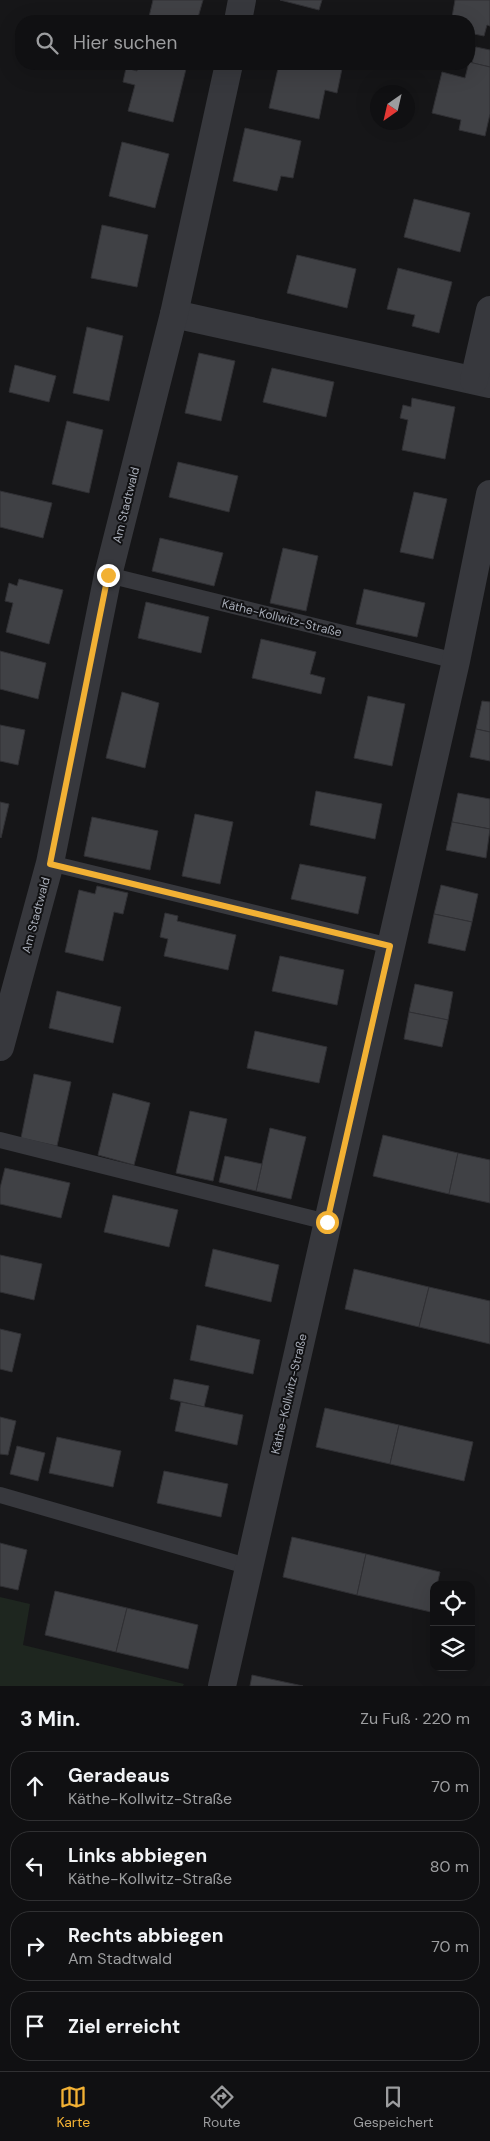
<!DOCTYPE html>
<html lang="de">
<head>
<meta charset="utf-8">
<style>
  body { margin:0; font-family:"DM Sans",sans-serif; background:#1e1e20; color:#f1f3f6 }
  .controls { position:absolute; right:15px; bottom:15px; display:grid; overflow:hidden; border-radius:10px; box-shadow:0 5px 20px #0002 }
  .controls button { width:45px; height:45px; display:grid; place-items:center; padding:0; border:0; border-bottom:1px solid #303032; background:#101012; color:#f1f3f6; font:25px sans-serif }
  .compass { position:absolute; left:370px; top:85px; width:45px; height:45px; border-radius:50%; background:#101012; box-shadow:0 5px 20px #0002; rotate:214deg }
  .stop { position:absolute; width:15px; height:15px; margin:-11px; border:4px solid #f2b134; border-radius:50%; background:#fff }
  .stop.end { background:#f2b134; border-color:#fff; box-shadow:0 1px 5px #0008 }
  .list { margin:0; padding:0; list-style:none }
  h2 { display:flex; justify-content:space-between; align-items:center; height:65px; margin:0; padding:0 20px; font-size:21px }
  h2 small { font-size:16px; font-weight:400; color:#9c9d9f }
  .list li { display:grid; grid-template-columns:32px 1fr auto; gap:15px; align-items:center; box-sizing:border-box; height:70px; margin:0 10px 10px; padding:0 10px; border:1px solid #303032; border-radius:20px }
  .list b { display:block; font-size:19px; white-space:nowrap }
  .list p { margin:0; font-size:16px; white-space:nowrap; color:#9c9d9f }
  .list em { font-size:16px; font-style:normal; color:#9c9d9f }
  .icon { flex:none; width:28px; height:28px; fill:none; stroke:currentColor; stroke-width:2; stroke-linecap:round; stroke-linejoin:round }
  .map { position:relative; flex:none; width:490px; height:1686px; overflow:hidden }
  .search { position:absolute; background:#101012; box-shadow:0 5px 20px #0002; left:15px; right:15px; top:15px; height:55px; display:flex; align-items:center; gap:12px; box-sizing:border-box; padding:0 18px; border-radius:20px; color:#9c9d9f; font-size:19px }
  .sheet { height:385px; background:#101012 }
  nav { display:flex; justify-content:space-around; align-items:center; box-sizing:border-box; height:70px; border-top:1px solid #303032; background:#101012; font-size:14px; color:#9c9d9f }
  nav a { display:grid; justify-items:center; gap:2px }
  nav .on { color:#f2b134 }
  .map>svg:first-child { display:block }
</style>
</head>
<body>
<div class="map">
<svg width="490" height="1686" viewBox="0 0 490 1686">
  <rect width="100%" height="100%" fill="#161618"/>
  <path fill="#1e261f" d="M0 1597 30 1604 23 1645 184 1684 183 1686H0Z"/>
  <g fill="#404145" stroke="#303034">
    <path d="M153 0H203L197 21H148Z"/>
    <path d="M280 0H322L319 10Z"/>
    <path d="M455 0H490V26L487 25 484 36 469 33V21H454L455 18 452 17Z"/>
    <path d="M476 47 490 50V67L472 63Z"/>
    <path d="M469 62 490 67V114L485 136 459 130 461 120 432 113 442 72 465 78Z"/>
    <path d="M138 64H162L186 69 173 122 128 111 135 85 123 82 126 68 137 71Z"/>
    <path d="M279 64H343L337 93 325 90 319 119 269 108Z"/>
    <path d="M245 128 301 141 293 178 281 176 277 191 233 181Z"/>
    <path d="M122 142 169 154 155 208 109 196Z"/>
    <path d="M414 199 470 213 460 252 404 237Z"/>
    <path d="M102 225 148 235 137 287 91 278Z"/>
    <path d="M297 255 356 269 347 308 287 293Z"/>
    <path d="M398 268 452 282 439 333 412 326 415 315 387 309Z"/>
    <path d="M87 327 123 336 109 401 73 393Z"/>
    <path d="M199 353 235 361 221 421 185 413Z"/>
    <path d="M15 365 56 376 49 402 9 392Z"/>
    <path d="M272 368 334 382 326 417 263 402Z"/>
    <path d="M412 398 455 407 445 459 402 450 408 420 400 418 403 405 411 407Z"/>
    <path d="M67 421 103 430 89 493 52 484Z"/>
    <path d="M178 462 238 476 229 512 169 497Z"/>
    <path d="M0 491 52 503 43 538 0 527Z"/>
    <path d="M414 492 447 499 433 559 400 552Z"/>
    <path d="M160 538 223 553 214 586 152 571Z"/>
    <path d="M283 548 318 556 306 611 270 603Z"/>
    <path d="M19 579 63 590 49 644 6 632 13 603 5 601 9 583 17 586Z"/>
    <path d="M364 589 425 603 417 637 356 624Z"/>
    <path d="M146 602 209 617 201 653 138 638Z"/>
    <path d="M261 639 316 652 310 674 325 678 321 694 252 678Z"/>
    <path d="M0 651 46 663 38 699 0 689Z"/>
    <path d="M122 692 159 703 145 768 106 758Z"/>
    <path d="M368 696 405 704 392 766 354 758Z"/>
    <path d="M482 701 490 702V732L476 729Z"/>
    <path d="M0 725 25 730 18 765 0 761Z"/>
    <path d="M476 729 490 732V761L470 757Z"/>
    <path d="M316 791 382 804 375 839 310 825Z"/>
    <path d="M458 793 490 799V829L452 822Z"/>
    <path d="M0 802 9 804 1 838 0 837Z"/>
    <path d="M195 814 233 822 220 884 182 876Z"/>
    <path d="M92 817 158 831 150 870 84 856Z"/>
    <path d="M452 822 490 829 486 858 446 850Z"/>
    <path d="M300 864 366 877 358 914 291 899Z"/>
    <path d="M441 885 478 894 472 922 434 914Z"/>
    <path d="M97 886 128 893 123 914 114 912 103 961 65 952 79 890 95 894Z"/>
    <path d="M165 913 178 916 177 921 236 935 228 970 164 956 168 939 160 937Z"/>
    <path d="M434 914 472 922 465 951 428 943Z"/>
    <path d="M280 956 344 970 337 1005 272 991Z"/>
    <path d="M415 984 453 992 448 1020 409 1012Z"/>
    <path d="M57 991 121 1007 113 1043 49 1028Z"/>
    <path d="M409 1012 448 1020 442 1047 404 1039Z"/>
    <path d="M255 1031 327 1047 319 1083 247 1068Z"/>
    <path d="M34 1074 71 1082 57 1146 21 1138Z"/>
    <path d="M113 1093 150 1103 134 1165 98 1155Z"/>
    <path d="M190 1111 227 1119 213 1181 176 1173Z"/>
    <path d="M270 1128 306 1137 291 1199 256 1191Z"/>
    <path d="M383 1135 458 1153 449 1194 373 1176Z"/>
    <path d="M458 1153 490 1160V1203L449 1194Z"/>
    <path d="M225 1156 262 1164 256 1191 219 1182Z"/>
    <path d="M5 1168 70 1183 61 1218 0 1204V1188Z"/>
    <path d="M113 1195 178 1210 169 1247 104 1232Z"/>
    <path d="M213 1249 279 1265 271 1302 205 1286Z"/>
    <path d="M0 1255 42 1264 34 1300 0 1292Z"/>
    <path d="M354 1269 429 1287 419 1327 345 1309Z"/>
    <path d="M429 1287 490 1301V1344L419 1327Z"/>
    <path d="M197 1325 260 1340 253 1374 190 1360Z"/>
    <path d="M0 1329 21 1334 12 1372 0 1369Z"/>
    <path d="M174 1379 209 1386 204 1407 170 1399Z"/>
    <path d="M181 1402 243 1415 237 1445 175 1431Z"/>
    <path d="M325 1408 399 1425 390 1464 316 1447Z"/>
    <path d="M0 1417 16 1421 8 1455 0 1454Z"/>
    <path d="M399 1425 473 1442 464 1481 390 1464Z"/>
    <path d="M57 1437 121 1451 113 1487 49 1473Z"/>
    <path d="M17 1446 45 1453 38 1481 10 1474Z"/>
    <path d="M164 1471 228 1484 221 1517 157 1503Z"/>
    <path d="M292 1537 366 1554 357 1595 283 1577Z"/>
    <path d="M0 1543 27 1550 18 1590 0 1586Z"/>
    <path d="M366 1554 440 1572 437 1585H434L431 1612 357 1595Z"/>
    <path d="M55 1591 127 1608 116 1652 45 1635Z"/>
    <path d="M127 1608 198 1625 188 1669 116 1652Z"/>
    <path d="M252 1675 303 1686H250Z"/>
  </g>
  <g fill="none" stroke-linecap="round" stroke-linejoin="round">
    <g stroke="#37383d" stroke-width="16">
      <path d="M108 575 456 661"/>
      <path d="M50 863 390 946"/>
      <path d="M0 1140 327 1222"/>
      <path d="M0 1495 250 1567"/>
    </g>
    <g stroke="#37383d" stroke-width="28">
      <path d="M238 21 242 0"/>
      <path d="M174 314 490 384"/>
      <path d="M474 380 490 310"/>
      <path d="M0 1047 50 863 108 575 174 314 229 64"/>
      <path d="M222 1686 456 661 490 494"/>
    </g>
  </g>
  <g fill="none" stroke-linecap="round" stroke-linejoin="round">
    <path stroke="#f2b134" stroke-width="6" d="M108 575 50 864 390 946 327 1222"/>
  </g>
  <g text-anchor="middle" stroke-width="4" stroke-linejoin="round" paint-order="stroke">
    <g font-size="12" fill="#a8adb8" stroke="#111113">
      <text transform="translate(126 505) rotate(-76)" y="4">Am Stadtwald</text>
      <text transform="translate(282 618) rotate(14)" y="4">Käthe-Kollwitz-Straße</text>
      <text transform="translate(36 915) rotate(-75)" y="4">Am Stadtwald</text>
      <text transform="translate(289 1394) rotate(-77)" y="4">Käthe-Kollwitz-Straße</text>
    </g>
  </g>
</svg>
<div class="controls">
<button><svg class="icon" aria-label="locate" viewBox="0 0 24 24"><circle cx="12" cy="12" r="6"/><path d="M12 2v4M12 18v4M2 12h4M18 12h4"/></svg></button>
<button><svg class="icon" aria-label="layers" viewBox="0 0 24 24"><path d="M12 4l9 5-9 5-9-5zM3 14l9 5 9-5"/></svg></button>
</div>
<svg class="compass" viewBox="-18 -18 36 36"><path d="M0-13l5 13h-10z" fill="#e53935"/><path d="M0 13l5-13h-10z" fill="#9c9d9f"/></svg>
<div class="stop" style="left:327px;top:1222px"></div>
<div class="stop end" style="left:108px;top:575px"></div>
<div class="search"><svg class="icon" aria-label="search" viewBox="0 0 24 24"><circle cx="10" cy="10" r="6"/><path d="M15 15l6 6"/></svg>Hier suchen</div>
</div>
<section class="sheet">
<h2>3 Min.<small>Zu Fuß · 220 m</small></h2>
<ul class="list">
<li><svg class="icon" aria-label="ahead" viewBox="0 0 24 24"><path d="M12 20V5M6 11l6-6 6 6"/></svg><div><b>Geradeaus</b><p>Käthe-Kollwitz-Straße</p></div><em>70 m</em></li>
<li><svg class="icon" aria-label="left" viewBox="0 0 24 24"><path d="M17 20v-9H6M10 6l-5 5 5 5"/></svg><div><b>Links abbiegen</b><p>Käthe-Kollwitz-Straße</p></div><em>80 m</em></li>
<li><svg class="icon" aria-label="right" viewBox="0 0 24 24"><path d="M7 20v-9h11M14 6l5 5-5 5"/></svg><div><b>Rechts abbiegen</b><p>Am Stadtwald</p></div><em>70 m</em></li>
<li><svg class="icon" aria-label="arrive" viewBox="0 0 24 24"><path d="M6 21V4h12l-3 4 3 4H6"/></svg><div><b>Ziel erreicht</b></div></li>
</ul>
</section>
<nav>
<a class="on"><svg class="icon" aria-label="map" viewBox="0 0 24 24"><path d="M3 6l6-2 6 2 6-2v14l-6 2-6-2-6 2zM9 4v14M15 6v14"/></svg>Karte</a>
<a><svg class="icon" aria-label="directions" viewBox="0 0 24 24"><path d="M12 3l9 9-9 9-9-9zM9 14v-3h6M13 9l2 2-2 2"/></svg>Route</a>
<a><svg class="icon" aria-label="saved" viewBox="0 0 24 24"><path d="M7 4h10v16l-5-4-5 4z"/></svg>Gespeichert</a>
</nav>
</body>
</html>
